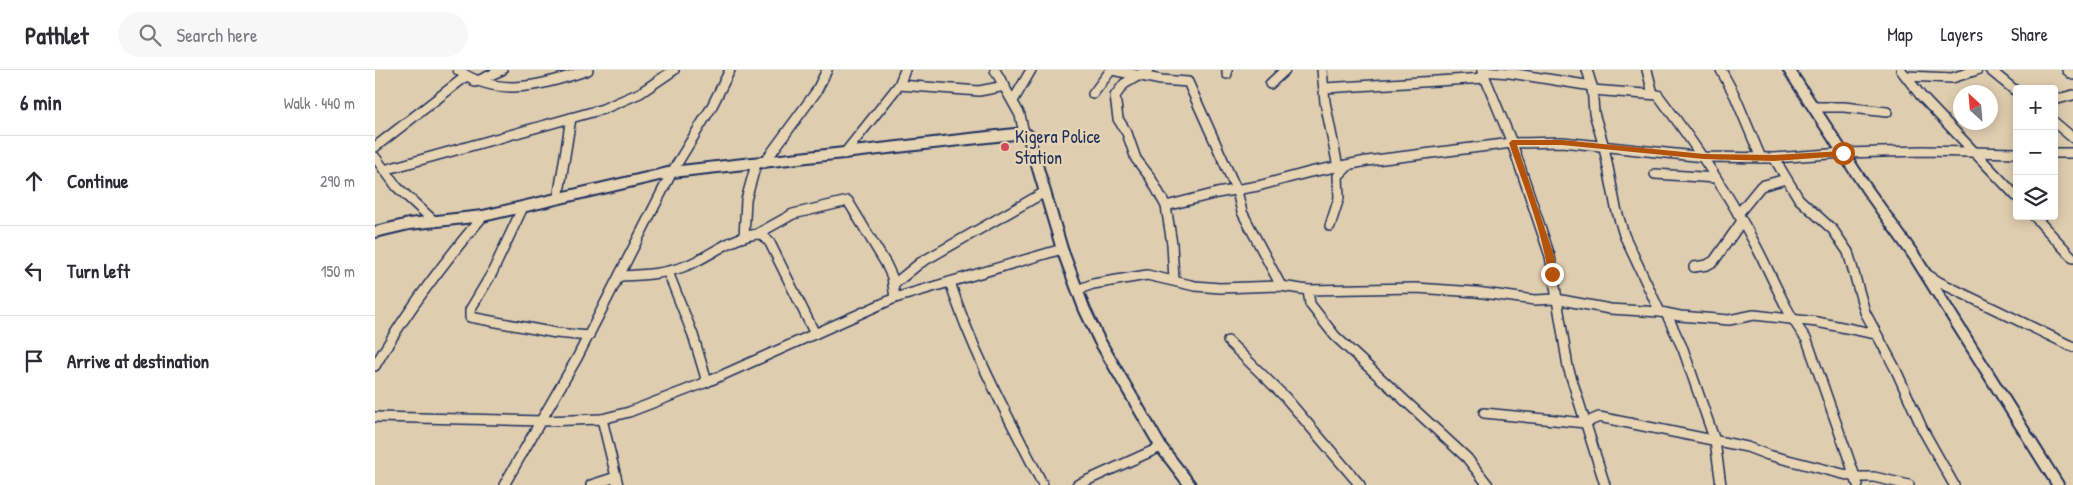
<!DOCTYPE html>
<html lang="en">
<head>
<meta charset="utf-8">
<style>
  body { margin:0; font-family:"Patrick Hand",sans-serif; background:#f7f7f7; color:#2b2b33 }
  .controls { position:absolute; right:15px; top:15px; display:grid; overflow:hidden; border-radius:5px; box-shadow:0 2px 12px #0003 }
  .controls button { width:45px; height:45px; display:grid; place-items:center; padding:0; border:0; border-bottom:1px solid #e1e1e2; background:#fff; color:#2b2b33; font:25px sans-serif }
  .compass { position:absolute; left:1578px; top:15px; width:45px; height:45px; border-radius:50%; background:#fff; box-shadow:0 2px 12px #0003; rotate:334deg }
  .stop { position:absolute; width:15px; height:15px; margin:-11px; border:4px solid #b45309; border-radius:50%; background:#fff }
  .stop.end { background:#b45309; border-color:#fff; box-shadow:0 1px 5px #0008 }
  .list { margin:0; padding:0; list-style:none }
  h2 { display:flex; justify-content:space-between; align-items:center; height:65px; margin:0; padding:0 20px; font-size:21px }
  h2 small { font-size:16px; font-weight:400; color:#7c7c81 }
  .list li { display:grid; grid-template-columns:32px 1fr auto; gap:15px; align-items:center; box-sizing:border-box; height:90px; padding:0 20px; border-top:1px solid #e1e1e2 }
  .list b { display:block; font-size:19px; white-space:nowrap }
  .list em { font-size:16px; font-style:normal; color:#7c7c81 }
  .icon { flex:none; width:28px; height:28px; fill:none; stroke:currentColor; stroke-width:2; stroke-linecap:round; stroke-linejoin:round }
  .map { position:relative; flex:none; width:1698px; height:415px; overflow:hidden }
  header { display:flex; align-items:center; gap:30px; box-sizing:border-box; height:70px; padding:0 25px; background:#fff; border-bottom:1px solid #e1e1e2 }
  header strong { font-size:24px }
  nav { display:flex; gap:28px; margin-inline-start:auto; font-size:18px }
  .search { width:350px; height:45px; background:#f7f7f7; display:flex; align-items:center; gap:12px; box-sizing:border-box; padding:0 18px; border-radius:28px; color:#7c7c81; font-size:19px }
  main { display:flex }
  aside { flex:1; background:#fff }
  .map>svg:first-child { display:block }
</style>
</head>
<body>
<header>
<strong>Pathlet</strong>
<div class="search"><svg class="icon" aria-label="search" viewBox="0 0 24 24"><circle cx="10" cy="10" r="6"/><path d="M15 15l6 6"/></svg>Search here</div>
<nav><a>Map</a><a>Layers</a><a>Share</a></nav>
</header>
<main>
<aside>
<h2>6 min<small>Walk · 440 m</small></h2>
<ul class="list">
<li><svg class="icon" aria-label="ahead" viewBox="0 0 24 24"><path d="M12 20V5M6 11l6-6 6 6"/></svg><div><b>Continue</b></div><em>290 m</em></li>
<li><svg class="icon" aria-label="left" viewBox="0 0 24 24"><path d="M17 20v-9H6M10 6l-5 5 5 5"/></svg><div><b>Turn left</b></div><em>150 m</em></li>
<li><svg class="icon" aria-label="arrive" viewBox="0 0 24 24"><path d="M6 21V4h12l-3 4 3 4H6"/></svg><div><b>Arrive at destination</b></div></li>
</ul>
</aside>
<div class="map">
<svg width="1698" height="415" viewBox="0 0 1698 415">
  <rect width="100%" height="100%" fill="#dfcdaf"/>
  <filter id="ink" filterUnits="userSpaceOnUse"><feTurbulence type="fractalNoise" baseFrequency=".02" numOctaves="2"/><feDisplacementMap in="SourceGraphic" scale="10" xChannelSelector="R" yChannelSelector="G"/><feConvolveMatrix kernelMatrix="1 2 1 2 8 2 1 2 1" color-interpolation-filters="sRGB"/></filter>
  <g filter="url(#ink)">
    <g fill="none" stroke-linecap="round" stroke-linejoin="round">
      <defs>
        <g id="minor">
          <path d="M83 0C123 29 170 15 213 0"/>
          <path d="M620 0 645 45 649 63"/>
          <path d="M737 0 786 10 813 12 862 121 867 142 906 216"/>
          <path d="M773 0 749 14 740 26 743 49 752 63 761 89 775 107 791 136 797 174 799 210"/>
          <path d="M852 0V4"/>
          <path d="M947 0 950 32 963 97"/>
          <path d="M1107 0 1137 73 1175 186 1193 297 1230 415"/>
          <path d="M1212 0 1217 16 1219 43 1229 77 1241 138 1249 165 1285 242 1305 246 1354 250 1379 245 1442 252 1501 264"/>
          <path d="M1272 0 1278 24"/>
          <path d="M1346 0 1360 26 1386 88"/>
          <path d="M1526 0 1546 26 1642 127"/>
          <path d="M1615 0 1642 22"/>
          <path d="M1692 0 1698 5"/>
          <path d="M1107 1 1135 3 1217 16"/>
          <path d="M1531 6 1577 8 1602 0"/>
          <path d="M100 12 127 0"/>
          <path d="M895 14 910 0"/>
          <path d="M524 15 604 21 630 16"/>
          <path d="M950 18 1110 8"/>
          <path d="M1217 20 1283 25C1319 73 1353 122 1381 176 1398 208 1410 241 1432 270L1483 415"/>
          <path d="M718 24 736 0"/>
          <path d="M1679 30 1698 25"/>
          <path d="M638 31 656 0"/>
          <path d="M1439 37H1469L1512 42"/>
          <path d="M1679 52 1698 68"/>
          <path d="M0 77 90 7"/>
          <path d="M1679 83H1698"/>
          <path d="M469 84 524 15 530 0"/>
          <path d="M0 87 22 117 60 152"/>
          <path d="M1399 88 1424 129 1458 160 1473 182 1490 242 1520 298 1548 360 1579 415"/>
          <path d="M389 93 441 22 452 0"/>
          <path d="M9 100 228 39 265 23 299 0"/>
          <path d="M1280 104 1341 108"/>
          <path d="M183 129 196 48"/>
          <path d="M791 136 842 123 883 116 935 102 992 91 1137 73 1187 72 1329 87 1399 88 1468 83 1548 81 1642 83"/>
          <path d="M148 137 117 203 95 240V247L181 263 214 266"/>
          <path d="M1363 144 1386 116 1411 109"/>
          <path d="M1659 146 1698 188"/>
          <path d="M955 156 964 128 963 106 973 96"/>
          <path d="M384 163 418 144 473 131 511 194 517 207 520 228"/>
          <path d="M369 167 371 130 381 94"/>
          <path d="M1319 197 1332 195 1339 191 1367 151"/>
          <path d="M293 202 318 265 332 312"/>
          <path d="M1550 203 1564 212 1698 277"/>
          <path d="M245 206C268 205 292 204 313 195 338 185 359 164 387 164L395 173 440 264"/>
          <path d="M575 212C598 284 634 348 668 415"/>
          <path d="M518 215 545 193 670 122"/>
          <path d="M702 220 718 214 772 205 820 216 845 218 906 216 933 220 1041 218 1101 222 1160 230 1181 229 1235 239 1285 242"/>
          <path d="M933 220 935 234 960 266 1092 388 1113 415"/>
          <path d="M1291 243 1308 279 1340 371 1346 415"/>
          <path d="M853 271 910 327 985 415"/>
          <path d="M0 296C31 242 68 193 108 146"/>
          <path d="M1109 343 1210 353 1224 347 1372 377 1393 385 1480 407H1499L1534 415"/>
          <path d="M0 347 168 351 227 349 243 415"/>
          <path d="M227 349 254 342 332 312 520 228 687 179"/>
          <path d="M129 415 202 288 297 102 336 38 355 0"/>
          <path d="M216 415 241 407"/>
          <path d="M702 415 786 377"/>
        </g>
        <g id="tertiary">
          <path d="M1414 0 1491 118 1540 187 1683 415"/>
          <path d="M0 162 34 154 108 146 297 102 649 63 653 65 687 179 709 238 724 270 786 377 815 415"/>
        </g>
      </defs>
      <use href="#minor" stroke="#1b2f5e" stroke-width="12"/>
      <use href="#tertiary" stroke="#1b2f5e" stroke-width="14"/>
      <use href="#minor" stroke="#e7d4b2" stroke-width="9"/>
      <use href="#tertiary" stroke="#e7d4b2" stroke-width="10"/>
    </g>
  </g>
  <path fill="#b45309" d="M1187 70 1329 84 1399 85 1468 81 1471 83 1468 86 1399 91 1329 89 1187 75H1142L1179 186 1181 204 1177 207 1173 204C1167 159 1148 115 1134 73L1137 70Z"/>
  <circle fill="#d1495b" stroke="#e7d4b2" stroke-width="2" cx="630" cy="77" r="5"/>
  <g text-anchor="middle" stroke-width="4.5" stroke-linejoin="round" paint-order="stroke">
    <g font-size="18" fill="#1b2f5e" stroke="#e7d4b2" text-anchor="start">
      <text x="640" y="73">Kigera Police<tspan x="640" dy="21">Station</tspan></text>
    </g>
  </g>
</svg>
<div class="controls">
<button>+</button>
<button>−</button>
<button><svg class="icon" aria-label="layers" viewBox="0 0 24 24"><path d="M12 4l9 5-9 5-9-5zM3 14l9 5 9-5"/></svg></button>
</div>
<svg class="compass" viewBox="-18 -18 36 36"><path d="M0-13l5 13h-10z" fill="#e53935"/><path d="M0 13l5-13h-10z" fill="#7c7c81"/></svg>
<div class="stop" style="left:1468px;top:83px"></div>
<div class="stop end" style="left:1177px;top:204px"></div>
</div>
</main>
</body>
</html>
